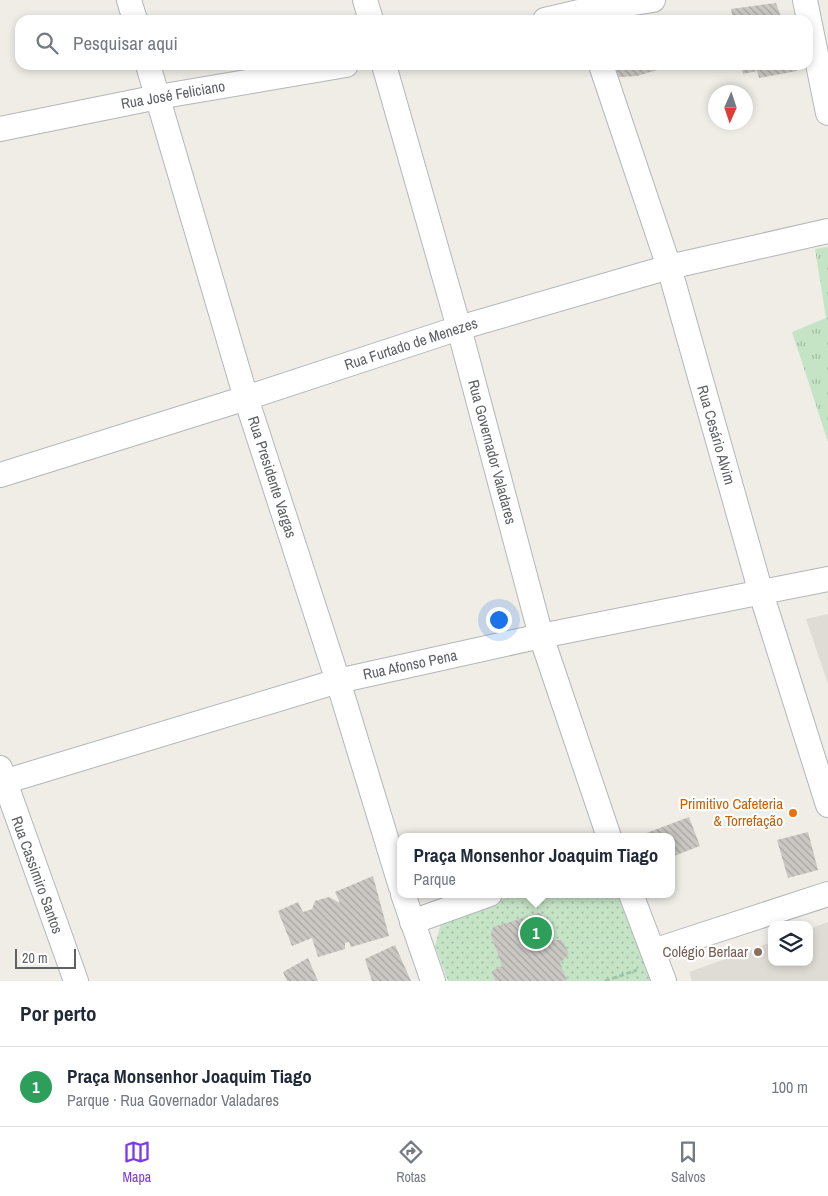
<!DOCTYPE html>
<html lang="pt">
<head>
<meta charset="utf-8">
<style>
  body { margin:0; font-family:"Archivo Narrow",sans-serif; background:#f2f2f3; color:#1f2937 }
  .controls { position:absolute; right:15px; bottom:15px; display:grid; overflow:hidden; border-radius:10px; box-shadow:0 2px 8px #0003 }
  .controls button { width:45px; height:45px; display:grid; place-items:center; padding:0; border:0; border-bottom:1px solid #e0e1e3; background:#fff; color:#1f2937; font:25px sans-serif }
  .compass { position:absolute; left:708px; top:85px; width:45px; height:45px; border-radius:50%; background:#fff; box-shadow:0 2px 8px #0003; rotate:183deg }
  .scale { position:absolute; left:15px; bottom:12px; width:61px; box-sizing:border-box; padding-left:5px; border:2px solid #5e6165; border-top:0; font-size:14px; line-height:18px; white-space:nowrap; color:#5e6165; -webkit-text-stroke:4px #fff; paint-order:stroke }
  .you { position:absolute; left:498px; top:619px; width:18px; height:18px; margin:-12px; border:4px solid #fff; border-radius:50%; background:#1a73e8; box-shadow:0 0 0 8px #1a73e833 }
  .badge { display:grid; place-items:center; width:32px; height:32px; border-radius:50%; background:#7c3aed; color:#fff; font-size:16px; font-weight:700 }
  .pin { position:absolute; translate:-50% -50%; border:2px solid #fff; box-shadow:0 1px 5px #0006 }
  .popup { position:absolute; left:397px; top:833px; width:278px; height:65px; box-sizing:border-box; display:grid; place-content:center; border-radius:10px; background:#fff; filter:drop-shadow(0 1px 4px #0005); font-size:16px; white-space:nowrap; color:#747a83 }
  .popup b { font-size:19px; color:#1f2937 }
  .popup::after { content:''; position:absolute; left:50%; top:100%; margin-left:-10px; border:10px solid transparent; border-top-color:#fff }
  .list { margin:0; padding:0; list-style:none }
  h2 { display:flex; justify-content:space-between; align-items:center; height:65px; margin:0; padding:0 20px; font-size:21px }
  h2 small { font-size:16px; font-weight:400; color:#747a83 }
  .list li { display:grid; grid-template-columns:32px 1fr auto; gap:15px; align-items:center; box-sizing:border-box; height:80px; padding:0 20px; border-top:1px solid #e0e1e3 }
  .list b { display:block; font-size:19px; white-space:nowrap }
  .list p { margin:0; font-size:16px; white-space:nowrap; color:#747a83 }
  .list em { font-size:16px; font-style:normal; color:#747a83 }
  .icon { flex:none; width:28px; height:28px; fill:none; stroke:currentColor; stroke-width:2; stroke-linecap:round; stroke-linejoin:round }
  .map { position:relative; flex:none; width:828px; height:981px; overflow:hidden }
  .search { position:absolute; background:#fff; box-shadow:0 2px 8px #0003; left:15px; right:15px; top:15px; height:55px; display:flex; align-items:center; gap:12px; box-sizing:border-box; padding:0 18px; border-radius:15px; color:#747a83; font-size:19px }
  .sheet { height:145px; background:#fff }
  nav { display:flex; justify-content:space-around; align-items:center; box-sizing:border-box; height:70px; border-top:1px solid #e0e1e3; background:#fff; font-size:14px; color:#747a83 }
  nav a { display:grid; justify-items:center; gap:2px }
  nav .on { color:#7c3aed }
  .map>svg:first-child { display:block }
</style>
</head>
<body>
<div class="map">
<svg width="828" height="981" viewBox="0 0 828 981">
  <defs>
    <pattern id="grass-tufts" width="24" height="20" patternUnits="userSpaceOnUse" patternTransform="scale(1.25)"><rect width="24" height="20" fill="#c5e4c6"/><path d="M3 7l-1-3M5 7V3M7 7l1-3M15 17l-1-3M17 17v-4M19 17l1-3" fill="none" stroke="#a3bca4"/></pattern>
    <pattern id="park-dots" width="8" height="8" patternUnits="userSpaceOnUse" patternTransform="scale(1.25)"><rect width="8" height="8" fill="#c5e4c6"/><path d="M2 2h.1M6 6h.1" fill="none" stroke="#a3bca4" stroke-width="1.8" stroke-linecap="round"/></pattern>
    <pattern id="building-back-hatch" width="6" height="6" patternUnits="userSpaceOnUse" patternTransform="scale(1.25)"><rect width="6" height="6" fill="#cbc8c3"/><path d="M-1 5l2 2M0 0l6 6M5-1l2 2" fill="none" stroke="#a8a6a2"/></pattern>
  </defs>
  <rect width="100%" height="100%" fill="#efede6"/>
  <g fill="#dfdcd5">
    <path d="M828 614V684L806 619Z"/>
    <path d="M828 922V981H692L689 972 772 942V962H809V929Z"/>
  </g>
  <path fill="url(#grass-tufts)" d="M828 247V442L792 332 826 318 815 249Z"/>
  <path fill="url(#park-dots)" d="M518 894H619L653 981H448L435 946 442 919Z"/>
  <g fill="url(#building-back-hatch)">
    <path d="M776 3 782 20H733L731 9Z"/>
    <path d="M614 65H674L637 76 619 77Z"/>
    <path d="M741 65H795L797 71 759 78 757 71 743 74Z"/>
    <path d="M689 817 700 846 671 857V837H636Z"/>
    <path d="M808 832 818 870 788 878 777 840Z"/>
    <path d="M373 876 389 936 351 947 349 942 345 943V949L318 957 312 938 292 946 278 911 298 902 303 912 312 909 315 901 329 897 340 903 335 892Z"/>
    <path d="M539 913 543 916 554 940H562L569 954 560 963 567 981H495L492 971 502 966 491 935 493 927Z"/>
    <path d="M395 945 411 981H372L365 959Z"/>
    <path d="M308 958 318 981H287L283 972Z"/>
  </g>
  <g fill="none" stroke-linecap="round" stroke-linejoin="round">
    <defs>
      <g id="minor">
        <path d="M129 0 135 20"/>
        <path d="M365 0 371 20"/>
        <path d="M805 0 828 113"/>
        <path d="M545 20 583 11 653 0"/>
        <path d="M148 65 246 398 338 681 401 887"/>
        <path d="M384 65 459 328 541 636 609 837"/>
        <path d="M601 65 669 267 761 593 828 805"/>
        <path d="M0 129 158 97 346 65"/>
        <path d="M0 475 246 398 459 328 669 267 828 231"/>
        <path d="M0 768 76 981"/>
        <path d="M0 783 338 681 541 636 828 579"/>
        <path d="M403 894 433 981"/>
        <path d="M631 894 664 981"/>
        <path d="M412 922 490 894"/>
        <path d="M653 951 828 894"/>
      </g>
    </defs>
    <use href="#minor" stroke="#b3b6ba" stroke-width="26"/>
    <path stroke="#9ec5ab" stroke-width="3" stroke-dasharray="5 2.5" stroke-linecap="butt" d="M605 981 637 970"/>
    <use href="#minor" stroke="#fff" stroke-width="24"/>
  </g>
  <circle fill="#e8710a" stroke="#fff" stroke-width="2" cx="793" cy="813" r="5"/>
  <circle fill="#8d6e63" stroke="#fff" stroke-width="2" cx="758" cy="952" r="5"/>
  <g text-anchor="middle" stroke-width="4.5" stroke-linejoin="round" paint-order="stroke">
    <g font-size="15" fill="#5e6165" stroke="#fff">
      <text transform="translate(173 95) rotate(-10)" y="5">Rua José Feliciano</text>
      <text transform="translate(411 344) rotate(-18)" y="5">Rua Furtado de Menezes</text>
      <text transform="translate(716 435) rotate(74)" y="5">Rua Cesário Alvim</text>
      <text transform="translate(492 452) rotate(75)" y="5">Rua Governador Valadares</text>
      <text transform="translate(272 477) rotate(72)" y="5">Rua Presidente Vargas</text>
      <text transform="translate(410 665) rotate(-12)" y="5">Rua Afonso Pena</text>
      <text transform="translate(37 875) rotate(70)" y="5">Rua Cassimiro Santos</text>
    </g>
    <g font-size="15" fill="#c56008" stroke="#fff" text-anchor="end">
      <text x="783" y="809">Primitivo Cafeteria<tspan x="783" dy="17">&amp; Torrefação</tspan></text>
    </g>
    <g font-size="15" fill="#785e54" stroke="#fff" text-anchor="end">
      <text x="748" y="957">Colégio Berlaar</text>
    </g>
  </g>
</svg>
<div class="controls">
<button><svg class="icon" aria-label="layers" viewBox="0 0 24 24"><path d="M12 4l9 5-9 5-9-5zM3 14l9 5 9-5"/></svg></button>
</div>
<svg class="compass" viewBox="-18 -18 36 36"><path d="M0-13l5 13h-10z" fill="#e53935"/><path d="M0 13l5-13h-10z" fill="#747a83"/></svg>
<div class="scale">20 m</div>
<div class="you"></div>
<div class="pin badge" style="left:536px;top:933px;background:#2e9e5b">1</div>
<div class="popup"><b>Praça Monsenhor Joaquim Tiago</b>Parque</div>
<div class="search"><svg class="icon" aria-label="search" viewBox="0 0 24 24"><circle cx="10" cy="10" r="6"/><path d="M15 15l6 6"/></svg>Pesquisar aqui</div>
</div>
<section class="sheet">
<h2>Por perto<small></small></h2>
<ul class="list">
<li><span class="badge" style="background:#2e9e5b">1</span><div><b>Praça Monsenhor Joaquim Tiago</b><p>Parque · Rua Governador Valadares</p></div><em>100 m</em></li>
</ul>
</section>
<nav>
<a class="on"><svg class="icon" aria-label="map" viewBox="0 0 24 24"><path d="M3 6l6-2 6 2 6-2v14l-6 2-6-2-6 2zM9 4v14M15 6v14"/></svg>Mapa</a>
<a><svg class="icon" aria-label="directions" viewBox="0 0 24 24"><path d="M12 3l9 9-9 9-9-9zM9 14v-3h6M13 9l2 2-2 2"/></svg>Rotas</a>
<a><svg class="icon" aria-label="saved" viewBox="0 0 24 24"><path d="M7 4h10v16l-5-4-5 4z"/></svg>Salvos</a>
</nav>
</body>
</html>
